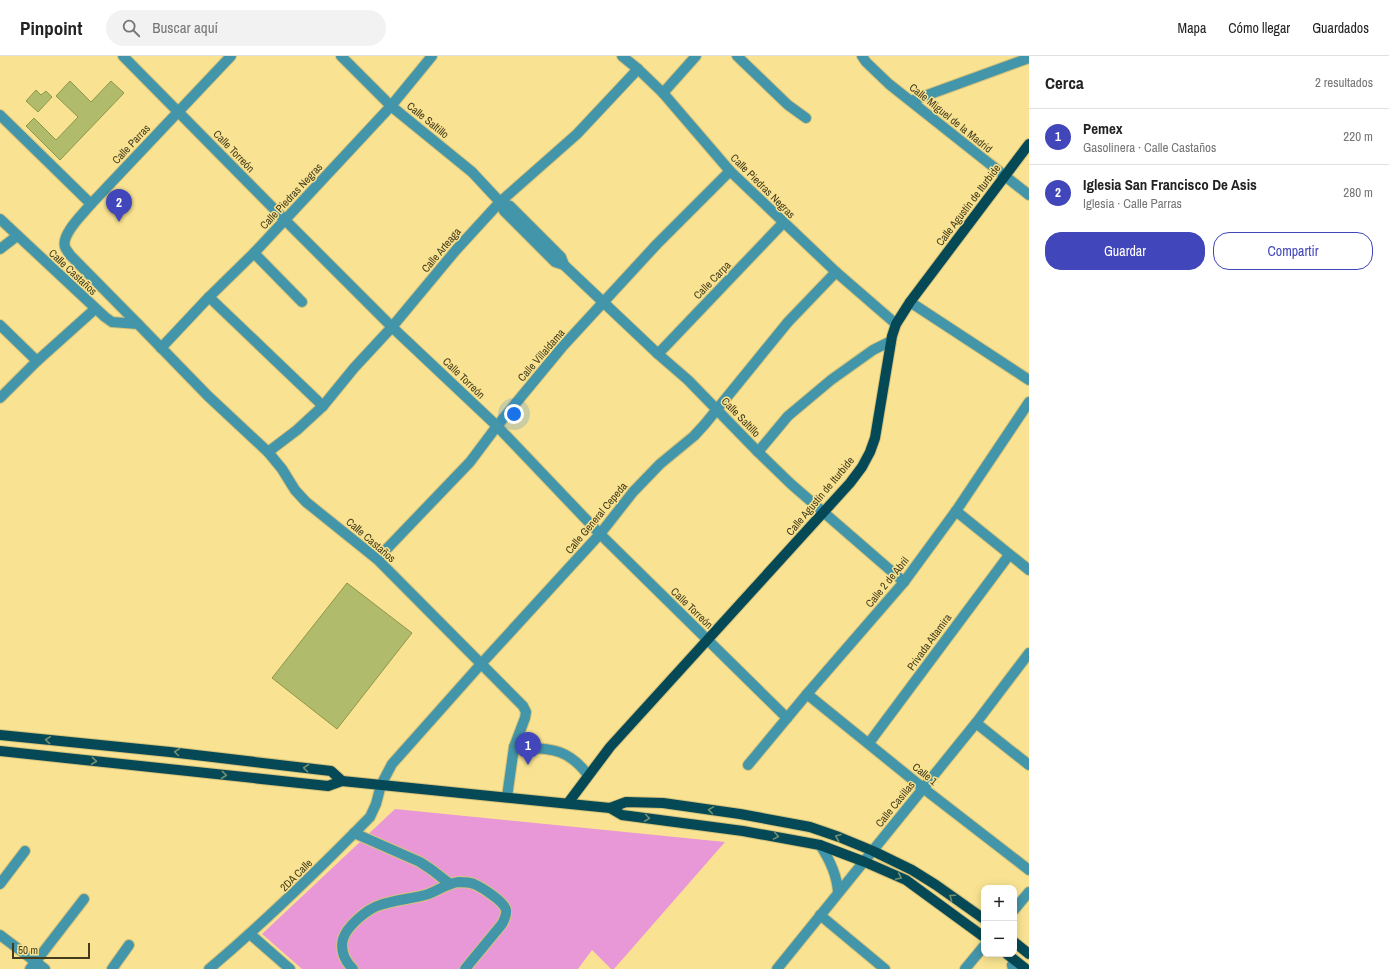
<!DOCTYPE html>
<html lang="es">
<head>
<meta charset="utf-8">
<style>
  body { margin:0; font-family:"Archivo Narrow",sans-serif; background:#f2f2f2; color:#222 }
  .controls { position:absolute; right:12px; bottom:12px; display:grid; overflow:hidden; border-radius:8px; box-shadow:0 2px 10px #0003 }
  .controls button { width:36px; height:36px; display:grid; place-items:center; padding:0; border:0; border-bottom:1px solid #e0e0e0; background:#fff; color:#222; font:20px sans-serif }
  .scale { position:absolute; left:12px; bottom:10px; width:78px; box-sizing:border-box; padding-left:4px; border:2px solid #453c1b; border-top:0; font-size:11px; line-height:14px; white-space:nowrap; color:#453c1b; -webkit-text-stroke:3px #f9e392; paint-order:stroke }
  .you { position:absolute; left:514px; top:358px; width:14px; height:14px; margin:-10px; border:3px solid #fff; border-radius:50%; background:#1a73e8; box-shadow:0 0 0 6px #1a73e833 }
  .badge { display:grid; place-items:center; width:26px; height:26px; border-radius:50%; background:#4146bb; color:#fff; font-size:13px; font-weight:700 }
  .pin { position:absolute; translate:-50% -33px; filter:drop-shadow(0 1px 2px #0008) }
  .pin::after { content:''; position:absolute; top:21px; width:14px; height:12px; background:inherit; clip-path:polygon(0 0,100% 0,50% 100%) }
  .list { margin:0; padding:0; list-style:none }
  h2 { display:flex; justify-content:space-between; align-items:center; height:52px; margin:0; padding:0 16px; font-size:17px }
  h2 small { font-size:13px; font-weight:400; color:#767676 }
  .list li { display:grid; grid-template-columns:26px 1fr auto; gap:12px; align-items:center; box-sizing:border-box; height:56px; padding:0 16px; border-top:1px solid #e0e0e0 }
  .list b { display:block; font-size:15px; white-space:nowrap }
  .list p { margin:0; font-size:13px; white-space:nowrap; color:#767676 }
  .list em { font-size:13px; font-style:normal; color:#767676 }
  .actions { display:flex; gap:8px; padding:12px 16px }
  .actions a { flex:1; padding:9px 0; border:1px solid #4146bb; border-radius:16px; text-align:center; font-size:14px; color:#4146bb }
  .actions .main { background:#4146bb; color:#fff }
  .icon { flex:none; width:22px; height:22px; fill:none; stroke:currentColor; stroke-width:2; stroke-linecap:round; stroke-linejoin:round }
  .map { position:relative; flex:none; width:1029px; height:913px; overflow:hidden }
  header { display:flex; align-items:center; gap:24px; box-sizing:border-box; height:56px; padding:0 20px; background:#fff; border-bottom:1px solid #e0e0e0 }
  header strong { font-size:19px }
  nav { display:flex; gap:22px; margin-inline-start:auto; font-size:14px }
  .search { width:280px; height:36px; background:#f2f2f2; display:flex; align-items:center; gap:10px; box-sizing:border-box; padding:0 14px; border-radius:22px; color:#767676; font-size:15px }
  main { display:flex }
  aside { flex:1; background:#fff }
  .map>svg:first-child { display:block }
</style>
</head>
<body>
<header>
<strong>Pinpoint</strong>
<div class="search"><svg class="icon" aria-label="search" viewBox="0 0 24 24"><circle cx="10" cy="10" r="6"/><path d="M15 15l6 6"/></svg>Buscar aquí</div>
<nav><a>Mapa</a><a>Cómo llegar</a><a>Guardados</a></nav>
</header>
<main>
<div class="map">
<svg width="1029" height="913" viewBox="0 0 1029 913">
  <rect width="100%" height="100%" fill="#f9e392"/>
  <path fill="#e998d7" d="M395 753 725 786 614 913H611L592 894 578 913H302L262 878Z"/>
  <g fill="#b1bb6c" stroke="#8e9748">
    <path d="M70 25 91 46 111 25 124 37 60 104 26 70 34 62 56 84 78 61 56 40Z"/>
    <path d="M36 34 41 39 46 35 52 41 38 56 26 45Z"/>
    <path d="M347 527 412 577 337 673 272 622Z"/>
  </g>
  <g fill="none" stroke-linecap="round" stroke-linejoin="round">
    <defs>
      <g id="minor">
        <path d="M123 0 285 164 392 271 497 370 600 478 787 662"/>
        <path d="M341 0 391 50 472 116 500 146 510 150 561 201 564 209"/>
        <path d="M622 0 638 13 663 37 730 115 836 216 896 268"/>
        <path d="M737 0 788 49 806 62"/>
        <path d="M862 0 866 6 889 28 1029 139"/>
        <path d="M663 37 696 0"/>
        <path d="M911 45 1029 2"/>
        <path d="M0 59 91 148"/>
        <path d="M500 146 504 155 555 206 564 209 658 298 688 324 758 396 791 428 904 526"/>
        <path d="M0 163 105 261 112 266 138 268 208 340 268 396 282 413 295 434 306 446 377 503 523 650 526 656 525 662 514 691 507 741"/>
        <path d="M0 193 17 180"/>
        <path d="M254 197 302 246"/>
        <path d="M209 241 323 350"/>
        <path d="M910 246 1029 324"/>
        <path d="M138 268 70 199C69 197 66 194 65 191 61 178 83 158 91 148L231 0"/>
        <path d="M0 269 37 305"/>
        <path d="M161 292 209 241 254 197 391 50 432 0"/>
        <path d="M658 298 783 167"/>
        <path d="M0 342 37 305 95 253"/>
        <path d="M268 396 297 374 323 350 354 312 392 271 456 194 500 146 577 78 638 13"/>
        <path d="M758 396 788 360 831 324 873 294 891 285"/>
        <path d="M956 455 1029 514"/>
        <path d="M377 503 470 406 497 370 563 290 657 188 730 115"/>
        <path d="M807 638 923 732 1029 814"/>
        <path d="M976 667 1029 709"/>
        <path d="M869 687 1009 499"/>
        <path d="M514 691C548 693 566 690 588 719"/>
        <path d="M748 709 807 638 904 526 956 455 1029 346"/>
        <path d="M354 777 420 806 432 814 450 828"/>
        <path d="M820 789C830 804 837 819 838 836"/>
        <path d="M0 828 25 795"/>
        <path d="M1014 854 1029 836"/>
        <path d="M820 859 885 913"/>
        <path d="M250 878 290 913"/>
        <path d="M0 879 45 913"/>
        <path d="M30 913 84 843"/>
        <path d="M112 913 129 889"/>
        <path d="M209 913C266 865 318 814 370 761L376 748 381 729 392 708 481 608 600 478 633 436 660 408 694 380 705 368 788 266 836 216"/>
        <path d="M353 913C345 905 340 895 343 883 347 870 367 853 380 849 394 844 410 843 425 839 436 836 447 827 459 826 463 826 469 826 474 828 481 831 504 845 506 854 507 859 504 864 502 868L465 913"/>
        <path d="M777 913 976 667 1029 597"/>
        <path d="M965 913 984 890"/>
        <path d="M1013 913 1012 909 1016 905"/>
      </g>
      <g id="major">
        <path d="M0 679 170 696 331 715 342 725"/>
        <path d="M0 695 328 730 342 725 610 752 626 746 663 747 740 758 810 771 839 781 873 795 912 814 936 829 984 863"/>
        <path d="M568 747 610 691 850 427 862 411 870 396 875 382 892 280 896 268 910 246 1029 88"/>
        <path d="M610 752 622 759 743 775 820 789 865 806 906 824 984 881"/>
        <path d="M1014 886 1029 898"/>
        <path d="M1007 898 1026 913"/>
      </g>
    </defs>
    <use href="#minor" stroke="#d5c27a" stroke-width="12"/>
    <use href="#major" stroke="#d5c27a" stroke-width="12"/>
    <use href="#minor" stroke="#4396a9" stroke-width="10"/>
    <use href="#major" stroke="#064956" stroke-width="10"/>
  </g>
  <defs><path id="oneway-chevron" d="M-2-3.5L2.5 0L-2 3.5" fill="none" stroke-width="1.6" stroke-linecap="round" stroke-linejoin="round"/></defs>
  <g stroke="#738e71">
    <use href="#oneway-chevron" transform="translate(48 684) rotate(-175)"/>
    <use href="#oneway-chevron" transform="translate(177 696) rotate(-173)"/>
    <use href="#oneway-chevron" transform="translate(94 705) rotate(6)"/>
    <use href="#oneway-chevron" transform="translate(306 712) rotate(-173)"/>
    <use href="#oneway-chevron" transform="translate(224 719) rotate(6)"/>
    <use href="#oneway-chevron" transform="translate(711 754) rotate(-171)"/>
    <use href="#oneway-chevron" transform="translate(647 762) rotate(8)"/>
    <use href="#oneway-chevron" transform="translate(776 780) rotate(10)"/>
    <use href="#oneway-chevron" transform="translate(838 781) rotate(-159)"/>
    <use href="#oneway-chevron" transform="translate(899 821) rotate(25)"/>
    <use href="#oneway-chevron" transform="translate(952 841) rotate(-145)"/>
  </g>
  <g text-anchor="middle" stroke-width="3" stroke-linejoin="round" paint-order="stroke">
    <g font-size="11" fill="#453c1b" stroke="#f9e392">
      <text transform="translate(951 62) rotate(39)" y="4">Calle Miguel de la Madrid</text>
      <text transform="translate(428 64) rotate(39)" y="4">Calle Saltillo</text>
      <text transform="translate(131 88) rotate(-47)" y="4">Calle Parras</text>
      <text transform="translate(234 95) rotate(46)" y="4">Calle Torreón</text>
      <text transform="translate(763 130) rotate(45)" y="4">Calle Piedras Negras</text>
      <text transform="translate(291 140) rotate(-47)" y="4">Calle Piedras Negras</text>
      <text transform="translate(968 149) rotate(-53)" y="4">Calle Agustín de Iturbide</text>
      <text transform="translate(441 194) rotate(-50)" y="4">Calle Arteaga</text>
      <text transform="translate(73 216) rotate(43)" y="4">Calle Castaños</text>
      <text transform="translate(712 224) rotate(-46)" y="4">Calle Carpa</text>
      <text transform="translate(541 299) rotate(-49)" y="4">Calle Villaldama</text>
      <text transform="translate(464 322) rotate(44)" y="4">Calle Torreón</text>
      <text transform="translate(741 361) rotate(46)" y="4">Calle Saltillo</text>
      <text transform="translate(820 440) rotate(-50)" y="4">Calle Agustín de Iturbide</text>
      <text transform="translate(596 462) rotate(-50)" y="4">Calle General Cepeda</text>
      <text transform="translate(371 484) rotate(41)" y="4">Calle Castaños</text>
      <text transform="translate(887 526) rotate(-51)" y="4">Calle 2 de Abril</text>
      <text transform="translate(692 552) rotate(44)" y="4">Calle Torreón</text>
      <text transform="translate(929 586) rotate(-54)" y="4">Privada Altamira</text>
      <text transform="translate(925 718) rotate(39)" y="4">Calle 1</text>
      <text transform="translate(895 748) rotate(-51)" y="4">Calle Casillas</text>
      <text transform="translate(296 819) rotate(-45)" y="4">2DA Calle</text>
    </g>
  </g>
</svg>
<div class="controls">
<button>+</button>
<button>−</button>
</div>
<div class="scale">50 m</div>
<div class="you"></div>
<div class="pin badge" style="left:528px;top:709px">1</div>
<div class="pin badge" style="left:119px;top:166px">2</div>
</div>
<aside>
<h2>Cerca<small>2 resultados</small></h2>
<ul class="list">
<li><span class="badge">1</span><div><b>Pemex</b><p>Gasolinera · Calle Castaños</p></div><em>220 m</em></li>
<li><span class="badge">2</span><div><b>Iglesia San Francisco De Asis</b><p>Iglesia · Calle Parras</p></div><em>280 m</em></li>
</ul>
<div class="actions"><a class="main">Guardar</a><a>Compartir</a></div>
</aside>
</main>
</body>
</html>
